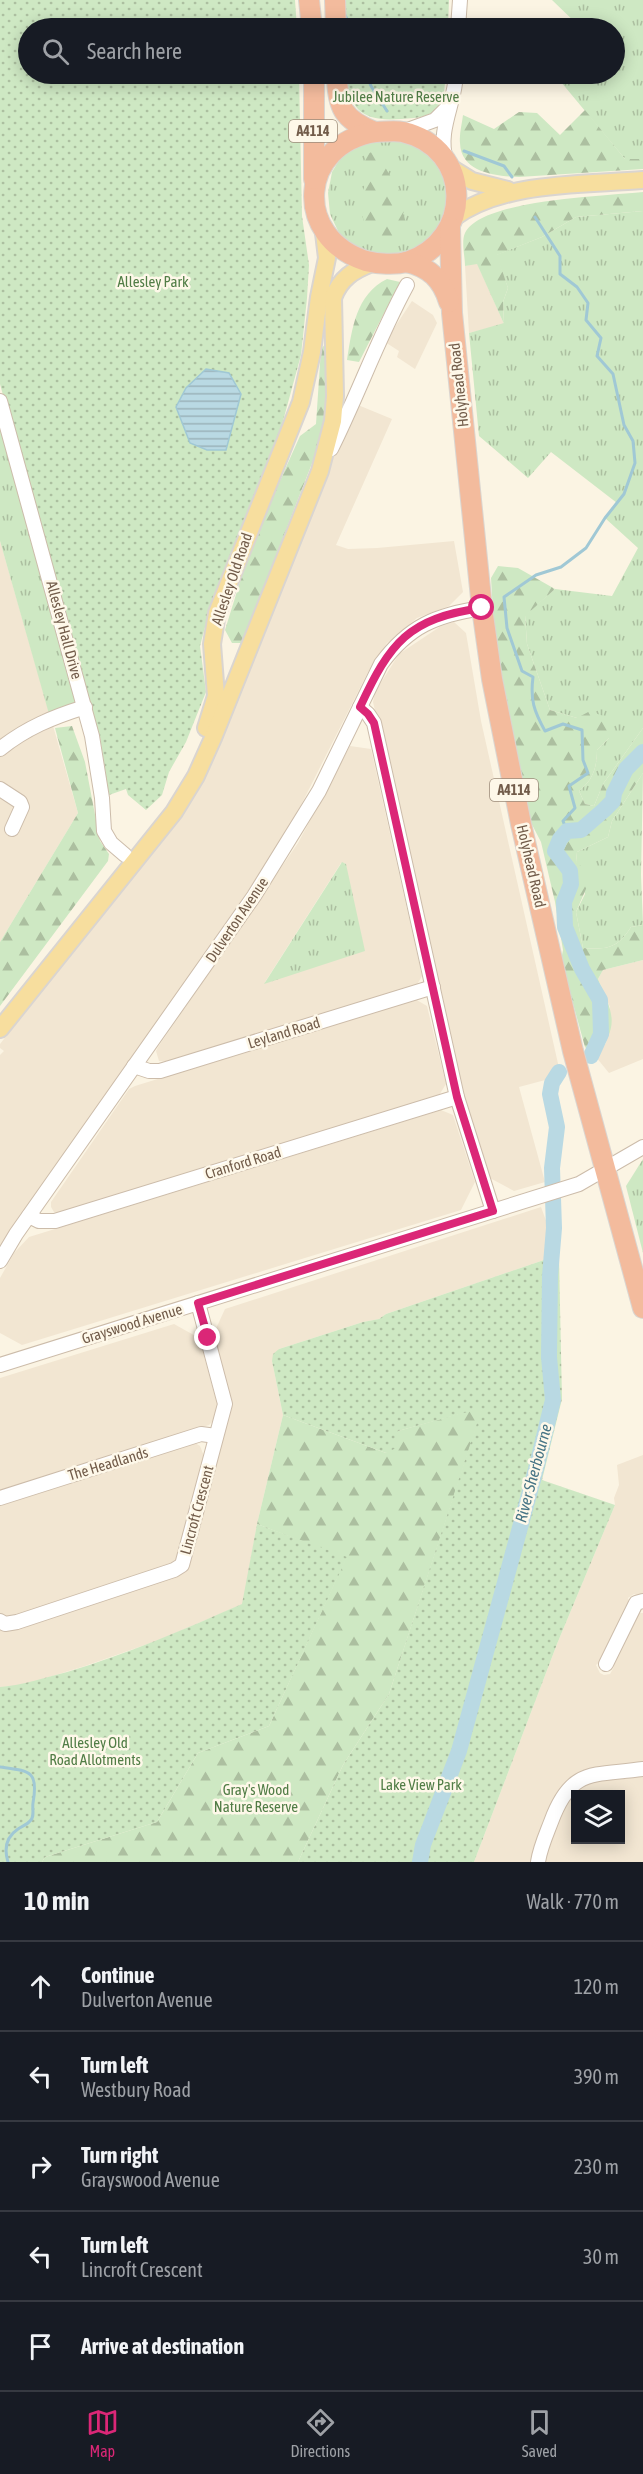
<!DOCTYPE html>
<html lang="en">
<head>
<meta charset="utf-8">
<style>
  body { margin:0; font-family:"Asap Condensed",sans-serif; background:#20242c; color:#f1f3f6 }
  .controls { position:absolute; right:18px; bottom:18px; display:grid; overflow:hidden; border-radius:0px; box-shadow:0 3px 15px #0003 }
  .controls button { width:54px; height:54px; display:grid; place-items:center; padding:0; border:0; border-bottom:2px solid #363941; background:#171b24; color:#f1f3f6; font:30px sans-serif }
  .stop { position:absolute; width:18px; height:18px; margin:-14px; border:4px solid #db2777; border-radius:50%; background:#fff }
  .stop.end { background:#db2777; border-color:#fff; box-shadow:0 2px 6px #0008 }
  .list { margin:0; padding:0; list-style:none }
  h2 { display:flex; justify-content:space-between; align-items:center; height:78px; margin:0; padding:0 24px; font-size:26px }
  h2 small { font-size:20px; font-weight:400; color:#9ea1a6 }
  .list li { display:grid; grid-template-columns:39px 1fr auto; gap:18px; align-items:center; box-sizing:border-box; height:90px; padding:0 24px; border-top:2px solid #363941 }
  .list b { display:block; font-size:22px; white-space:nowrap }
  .list p { margin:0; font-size:20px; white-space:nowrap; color:#9ea1a6 }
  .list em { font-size:20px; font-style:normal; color:#9ea1a6 }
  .icon { flex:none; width:33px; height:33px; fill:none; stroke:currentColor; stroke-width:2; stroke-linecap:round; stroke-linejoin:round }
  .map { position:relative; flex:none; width:643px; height:1862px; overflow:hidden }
  .search { position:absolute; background:#171b24; box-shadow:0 3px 15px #0003; left:18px; right:18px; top:18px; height:66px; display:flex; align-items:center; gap:15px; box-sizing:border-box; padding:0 21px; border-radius:33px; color:#9ea1a6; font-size:22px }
  .sheet { height:528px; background:#171b24 }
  nav { display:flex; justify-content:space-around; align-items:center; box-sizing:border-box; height:84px; border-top:2px solid #363941; background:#171b24; font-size:16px; color:#9ea1a6 }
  nav a { display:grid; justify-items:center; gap:3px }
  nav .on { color:#db2777 }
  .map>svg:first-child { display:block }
</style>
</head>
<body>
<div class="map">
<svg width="643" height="1862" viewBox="0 0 643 1862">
  <defs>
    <pattern id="grass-tufts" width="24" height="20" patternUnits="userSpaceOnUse" patternTransform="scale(1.5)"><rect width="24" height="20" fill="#cee8c3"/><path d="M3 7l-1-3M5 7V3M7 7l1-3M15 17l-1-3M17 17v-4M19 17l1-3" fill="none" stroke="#acbfa0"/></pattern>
    <pattern id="forest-firs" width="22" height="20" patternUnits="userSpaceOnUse" patternTransform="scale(1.5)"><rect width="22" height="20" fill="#cee8c3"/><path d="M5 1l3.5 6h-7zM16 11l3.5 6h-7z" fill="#acbfa0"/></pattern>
    <pattern id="park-dots" width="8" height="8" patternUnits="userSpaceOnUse" patternTransform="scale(1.5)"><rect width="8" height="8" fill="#cee8c3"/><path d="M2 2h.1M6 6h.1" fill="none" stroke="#acbfa0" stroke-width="1.8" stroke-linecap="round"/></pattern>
    <pattern id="water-rules" width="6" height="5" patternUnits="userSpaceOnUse" patternTransform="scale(1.5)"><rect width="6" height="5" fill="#b9d9e3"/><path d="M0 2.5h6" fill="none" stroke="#9bb3ba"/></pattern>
  </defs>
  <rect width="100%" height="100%" fill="#fbf4e3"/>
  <g fill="#f2e6d2" fill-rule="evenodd">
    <path d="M477 263 504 324 469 333 465 266Z"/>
    <path d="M412 301 433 315 437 323 415 369 397 357 399 351 385 342Z"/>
    <path d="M358 405 392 419 336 545 348 549 377 548 454 541 463 592 449 606 417 618 387 643 368 672 294 819 234 913 0 1248V1055L4 1051 0 1048V1044L142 865 218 744 248 675 320 486Z"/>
    <path d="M0 541 78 813 0 942Z"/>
    <path d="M454 622 466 633 481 721 559 1068 549 1079 519 1087 545 1182 514 1191 488 1177 470 1120 373 702 375 692 399 654 441 626Z"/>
    <path d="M350 746 371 749 422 976 415 988 172 1062 159 1061 156 1051 158 1047 298 843ZM341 863H346L265 983V982Z"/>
    <path d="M643 960V1059L609 1073 596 1057 606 1043 610 1007 598 979 603 970Z"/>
    <path d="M415 999 427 1006 446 1084 438 1097 59 1214 54 1212 51 1207V1202L129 1089 135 1086Z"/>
    <path d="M441 1110 453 1115 475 1182 461 1210 22 1345 0 1333V1278L14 1253 29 1237Z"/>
    <path d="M541 1207 548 1226 544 1260 386 1314 379 1319 363 1322 279 1349 272 1361 283 1415 257 1524 243 1604 159 1640 85 1666 20 1686 0 1687V1628L13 1629 180 1575 190 1564 232 1404 213 1335 225 1309Z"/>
    <path d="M174 1324 199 1338 217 1404 213 1421 209 1425 0 1491V1378Z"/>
    <path d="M195 1443 200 1446 204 1456 177 1560 170 1565 10 1618 0 1613V1506Z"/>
    <path d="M643 1455V1597L634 1594 628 1598 630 1607 606 1657 596 1665 600 1673 604 1675 610 1674 614 1667 611 1662 636 1613H643V1862H474L557 1644 615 1505 614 1498 619 1485 617 1465ZM576 1794H620V1840H576Z"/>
  </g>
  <g fill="url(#grass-tufts)">
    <path d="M552 0H643V159H625L556 76 559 74H614V28H581Z"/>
    <path d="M380 134 419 141 447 169 452 209 432 243 394 259 354 248 339 233 330 214 328 193 332 172 343 154Z"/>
    <path d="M643 211V728L603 784 594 806 585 804 579 791C593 780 597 767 597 750L609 738 577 718 550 710 527 644 525 615 555 589 612 596 638 548 605 518 617 503 551 452 528 478 479 436 469 333 504 323 503 302 508 288 496 255 542 237 576 217Z"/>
    <path d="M0 421 77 705 49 714 0 541Z"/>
    <path d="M643 773 641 875 643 925 631 927C618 948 607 950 583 948L576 912 585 894 576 862 577 852 608 837 612 821Z"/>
    <path d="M342 862 346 864 365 951 264 984Z"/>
    <path d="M643 1159V1253L626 1186Z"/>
  </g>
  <g fill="url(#forest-firs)">
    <path d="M585 110 625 159H643V169L519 177C496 176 461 173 460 143 459 134 462 124 463 115L494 129 519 112 537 113 560 135Z"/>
    <path d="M375 151 407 203 403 214 409 231 405 239 392 242 379 236 364 222 359 202 369 173 364 163 366 154Z"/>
    <path d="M643 192V211L576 217 542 237 497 255 508 288 503 302 504 324 477 264 465 266C465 256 461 242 465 233 481 199 608 196 643 192Z"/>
    <path d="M387 279 400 282 359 362 347 360C352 329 356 294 387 279Z"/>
    <path d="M328 341 325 430 242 643H232L225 630 252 543 300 436 316 424 321 349Z"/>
    <path d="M498 566 518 568 555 589 525 616 527 644 550 710 577 718 590 711 603 716 610 723 609 738 597 750C597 767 593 780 579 791L585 804 594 806 603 784 643 728V773L612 821 608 837 577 852 576 862 592 875 576 912 583 948C607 950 618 948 631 927L643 925V960L603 970 598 979C613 1014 620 1024 596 1057L585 1047 561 960 563 950 555 902 541 842 526 813 506 719 494 629 491 578Z"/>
    <path d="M72 726 85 762 100 841 109 854 108 861 0 1006V942L78 813 55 728Z"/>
    <path d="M483 1407 389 1694 343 1765 298 1862H42L45 1857 157 1822 198 1753 269 1726 346 1558 257 1524 283 1415 386 1453 398 1431Z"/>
  </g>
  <g fill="url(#park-dots)">
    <path d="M0 0H295L297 28H28V74H299L302 216 309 265 307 298 301 355 277 443 209 612 200 646 206 692 186 742 169 772 162 795 146 810 128 795 126 789 109 795 100 737 40 532 0 384Z"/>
    <path d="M344 0H449L448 28H345Z"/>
    <path d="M346 74H446L443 102C432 117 419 118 401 119 364 122 349 111 346 74Z"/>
    <path d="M559 1258 562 1399 542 1480 615 1505 557 1644 474 1862H298L343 1765 389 1694 482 1408 398 1431 396 1448 386 1453 283 1415 272 1361 273 1354 279 1349 363 1322 379 1319 386 1314 544 1260Z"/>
    <path d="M257 1524 347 1557 269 1726 198 1753 157 1822 45 1857 42 1862H0V1687C23 1685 44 1678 67 1672 127 1654 185 1629 242 1604Z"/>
  </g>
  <path fill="url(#water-rules)" stroke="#a0c8d5" stroke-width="1.5" d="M206 369 229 373 241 394 226 450H207L190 443 176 407 186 388Z"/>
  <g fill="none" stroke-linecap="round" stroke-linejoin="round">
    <g stroke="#a0c8d5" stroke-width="3">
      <path d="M344 13 351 28"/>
      <path d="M366 74 371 86 387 111"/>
      <path d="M464 151 504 166 512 177"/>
      <path d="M535 217 560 256V274L577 287 588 303 586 320 601 338 597 356 613 374 624 425 633 441 635 463 624 494 605 518 586 548 561 567 536 575 504 597 507 628 522 671 533 677C530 700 534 711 545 731L563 724 582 730 583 760 588 773 569 786 575 808 563 821 567 831"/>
      <path d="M0 1767C29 1771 39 1770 33 1803 32 1809 35 1817 30 1821 27 1825 22 1826 18 1829 6 1837 4 1849 8 1862"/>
    </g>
    <g stroke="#b9d9e3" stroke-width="16">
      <path d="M591 1056 601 1034 600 1000 582 969 565 927 564 902 571 884 570 871 555 851 560 839 567 831 581 830 604 810 613 801 614 793 626 769 643 752"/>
      <path d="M420 1862 423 1845 459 1751 536 1469 553 1400 549 1357 550 1276 554 1228 552 1168 557 1127 550 1094 552 1083 559 1072"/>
    </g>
    <defs>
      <g id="minor">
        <path d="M458 28 460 0"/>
        <path d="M402 132 435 120 449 106"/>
        <path d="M446 160C437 130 455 104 456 74"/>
        <path d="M0 401 92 736 102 798 104 831 111 843 125 855"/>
        <path d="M331 449C358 395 378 338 407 285"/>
        <path d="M360 707 368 714 374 723 457 1097 493 1211"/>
        <path d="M0 749C26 728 53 717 85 707"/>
        <path d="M0 789 20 802 22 807 12 829"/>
        <path d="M134 1066 149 1071H160L433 987"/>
        <path d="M29 1216 39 1221H55L457 1097"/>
        <path d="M0 1261 16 1234 254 896 319 791 381 664C409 626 436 615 482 608"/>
        <path d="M0 1365 579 1184 643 1147"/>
        <path d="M0 1498 201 1434 216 1436"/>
        <path d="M0 1621 5 1624 17 1622 174 1570 182 1565 225 1404 198 1303"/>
        <path d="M606 1664 636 1603 643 1601"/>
        <path d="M538 1862C540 1848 546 1835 551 1822 571 1767 593 1776 643 1769"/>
      </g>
      <g id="major">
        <path d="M451 168 472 181 508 190"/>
        <path d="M453 218C503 181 582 185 643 180"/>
        <path d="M206 728 216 696 212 644 217 613 301 402 312 352 319 297 327 258 324 233"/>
        <path d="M0 1029 174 812 196 776 213 738 320 471 333 421 335 396 333 298C340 278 354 270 372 263"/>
      </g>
      <g id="highway">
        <path d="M309 0 312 28"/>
        <path d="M335 0 336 28"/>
        <path d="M337 74C337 107 343 120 375 132"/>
        <path d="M375 132C384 132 395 130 403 132 473 148 474 240 407 262 395 265 378 264 366 261 292 237 299 144 375 132Z"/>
        <path d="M314 179V74"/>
        <path d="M450 227 452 313 482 608 492 679 521 824 573 1051 643 1308"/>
        <path d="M406 262C429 267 442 279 449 302"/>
      </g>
    </defs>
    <use href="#minor" stroke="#ccbcaa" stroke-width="16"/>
    <use href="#major" stroke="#dad5d0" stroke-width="20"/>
    <use href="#highway" stroke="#dad5d0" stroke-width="22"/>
    <use href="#minor" stroke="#fff" stroke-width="14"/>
    <use href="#major" stroke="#f7de9e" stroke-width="16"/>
    <use href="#highway" stroke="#f3bb9d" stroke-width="20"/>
  </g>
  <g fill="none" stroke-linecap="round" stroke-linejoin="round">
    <path stroke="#db2777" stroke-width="8" d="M208 1338 198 1303 493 1211 457 1097 374 723 368 714 360 707C390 643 408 618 482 608"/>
  </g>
  <g text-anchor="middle" stroke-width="5" stroke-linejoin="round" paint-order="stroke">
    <g fill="#fef8e9" stroke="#9c8b7a" stroke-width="1.5">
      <rect x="289" y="120" width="48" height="22" rx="4.5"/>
      <rect x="490" y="779" width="48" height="22" rx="4.5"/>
    </g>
    <g font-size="14" font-weight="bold" fill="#725c4a">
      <text x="313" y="136">A4114</text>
      <text x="514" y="795">A4114</text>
    </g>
    <g font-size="15" fill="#517d46" stroke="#fef8e9">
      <text x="396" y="102">Jubilee Nature Reserve</text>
      <text x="153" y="287">Allesley Park</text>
      <text x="95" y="1748">Allesley Old<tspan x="95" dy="17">Road Allotments</tspan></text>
      <text x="421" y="1790">Lake View Park</text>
      <text x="256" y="1795">Gray's Wood<tspan x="256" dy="17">Nature Reserve</tspan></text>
    </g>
    <g font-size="15" fill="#725c4a" stroke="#fef8e9">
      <text transform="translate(459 385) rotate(-96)" y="5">Holyhead Road</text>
      <text transform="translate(232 579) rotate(-71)" y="5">Allesley Old Road</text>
      <text transform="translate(64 630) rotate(75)" y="5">Allesley Hall Drive</text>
      <text transform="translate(531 866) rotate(77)" y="5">Holyhead Road</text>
      <text transform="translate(237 920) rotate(-56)" y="5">Dulverton Avenue</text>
      <text transform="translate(284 1033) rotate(-17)" y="5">Leyland Road</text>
      <text transform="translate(243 1163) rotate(-17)" y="5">Cranford Road</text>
      <text transform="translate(132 1324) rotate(-17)" y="5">Grayswood Avenue</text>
      <text transform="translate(108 1464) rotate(-17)" y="5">The Headlands</text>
      <text transform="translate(197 1510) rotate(-75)" y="5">Lincroft Crescent</text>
    </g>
    <g font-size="16" font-style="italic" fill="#467485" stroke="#fef8e9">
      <text transform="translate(533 1473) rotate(-75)" y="6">River Sherbourne</text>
    </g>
  </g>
</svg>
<div class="controls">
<button><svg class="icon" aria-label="layers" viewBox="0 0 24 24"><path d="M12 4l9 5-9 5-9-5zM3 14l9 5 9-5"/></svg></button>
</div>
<div class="stop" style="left:482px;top:608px"></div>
<div class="stop end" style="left:208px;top:1338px"></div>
<div class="search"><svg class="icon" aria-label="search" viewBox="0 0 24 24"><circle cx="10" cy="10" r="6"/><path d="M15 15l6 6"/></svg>Search here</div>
</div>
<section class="sheet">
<h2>10 min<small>Walk · 770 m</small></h2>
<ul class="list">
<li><svg class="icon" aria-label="ahead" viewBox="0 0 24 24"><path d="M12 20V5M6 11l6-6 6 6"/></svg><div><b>Continue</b><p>Dulverton Avenue</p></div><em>120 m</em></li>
<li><svg class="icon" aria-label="left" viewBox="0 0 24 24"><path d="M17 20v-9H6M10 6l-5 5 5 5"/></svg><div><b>Turn left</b><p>Westbury Road</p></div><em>390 m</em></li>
<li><svg class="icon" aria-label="right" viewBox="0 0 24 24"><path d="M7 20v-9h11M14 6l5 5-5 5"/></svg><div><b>Turn right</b><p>Grayswood Avenue</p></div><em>230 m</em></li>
<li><svg class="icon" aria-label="left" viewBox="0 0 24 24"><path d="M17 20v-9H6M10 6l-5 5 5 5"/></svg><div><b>Turn left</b><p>Lincroft Crescent</p></div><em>30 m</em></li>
<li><svg class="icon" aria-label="arrive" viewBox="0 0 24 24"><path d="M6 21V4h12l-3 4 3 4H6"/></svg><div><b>Arrive at destination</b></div></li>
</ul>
</section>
<nav>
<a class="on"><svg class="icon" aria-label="map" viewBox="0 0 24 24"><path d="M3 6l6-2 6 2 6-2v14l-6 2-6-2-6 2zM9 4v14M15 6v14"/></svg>Map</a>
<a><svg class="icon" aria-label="directions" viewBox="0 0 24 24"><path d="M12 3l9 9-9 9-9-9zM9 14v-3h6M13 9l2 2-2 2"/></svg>Directions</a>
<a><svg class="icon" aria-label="saved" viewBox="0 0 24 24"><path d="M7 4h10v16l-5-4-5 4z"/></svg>Saved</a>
</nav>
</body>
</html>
